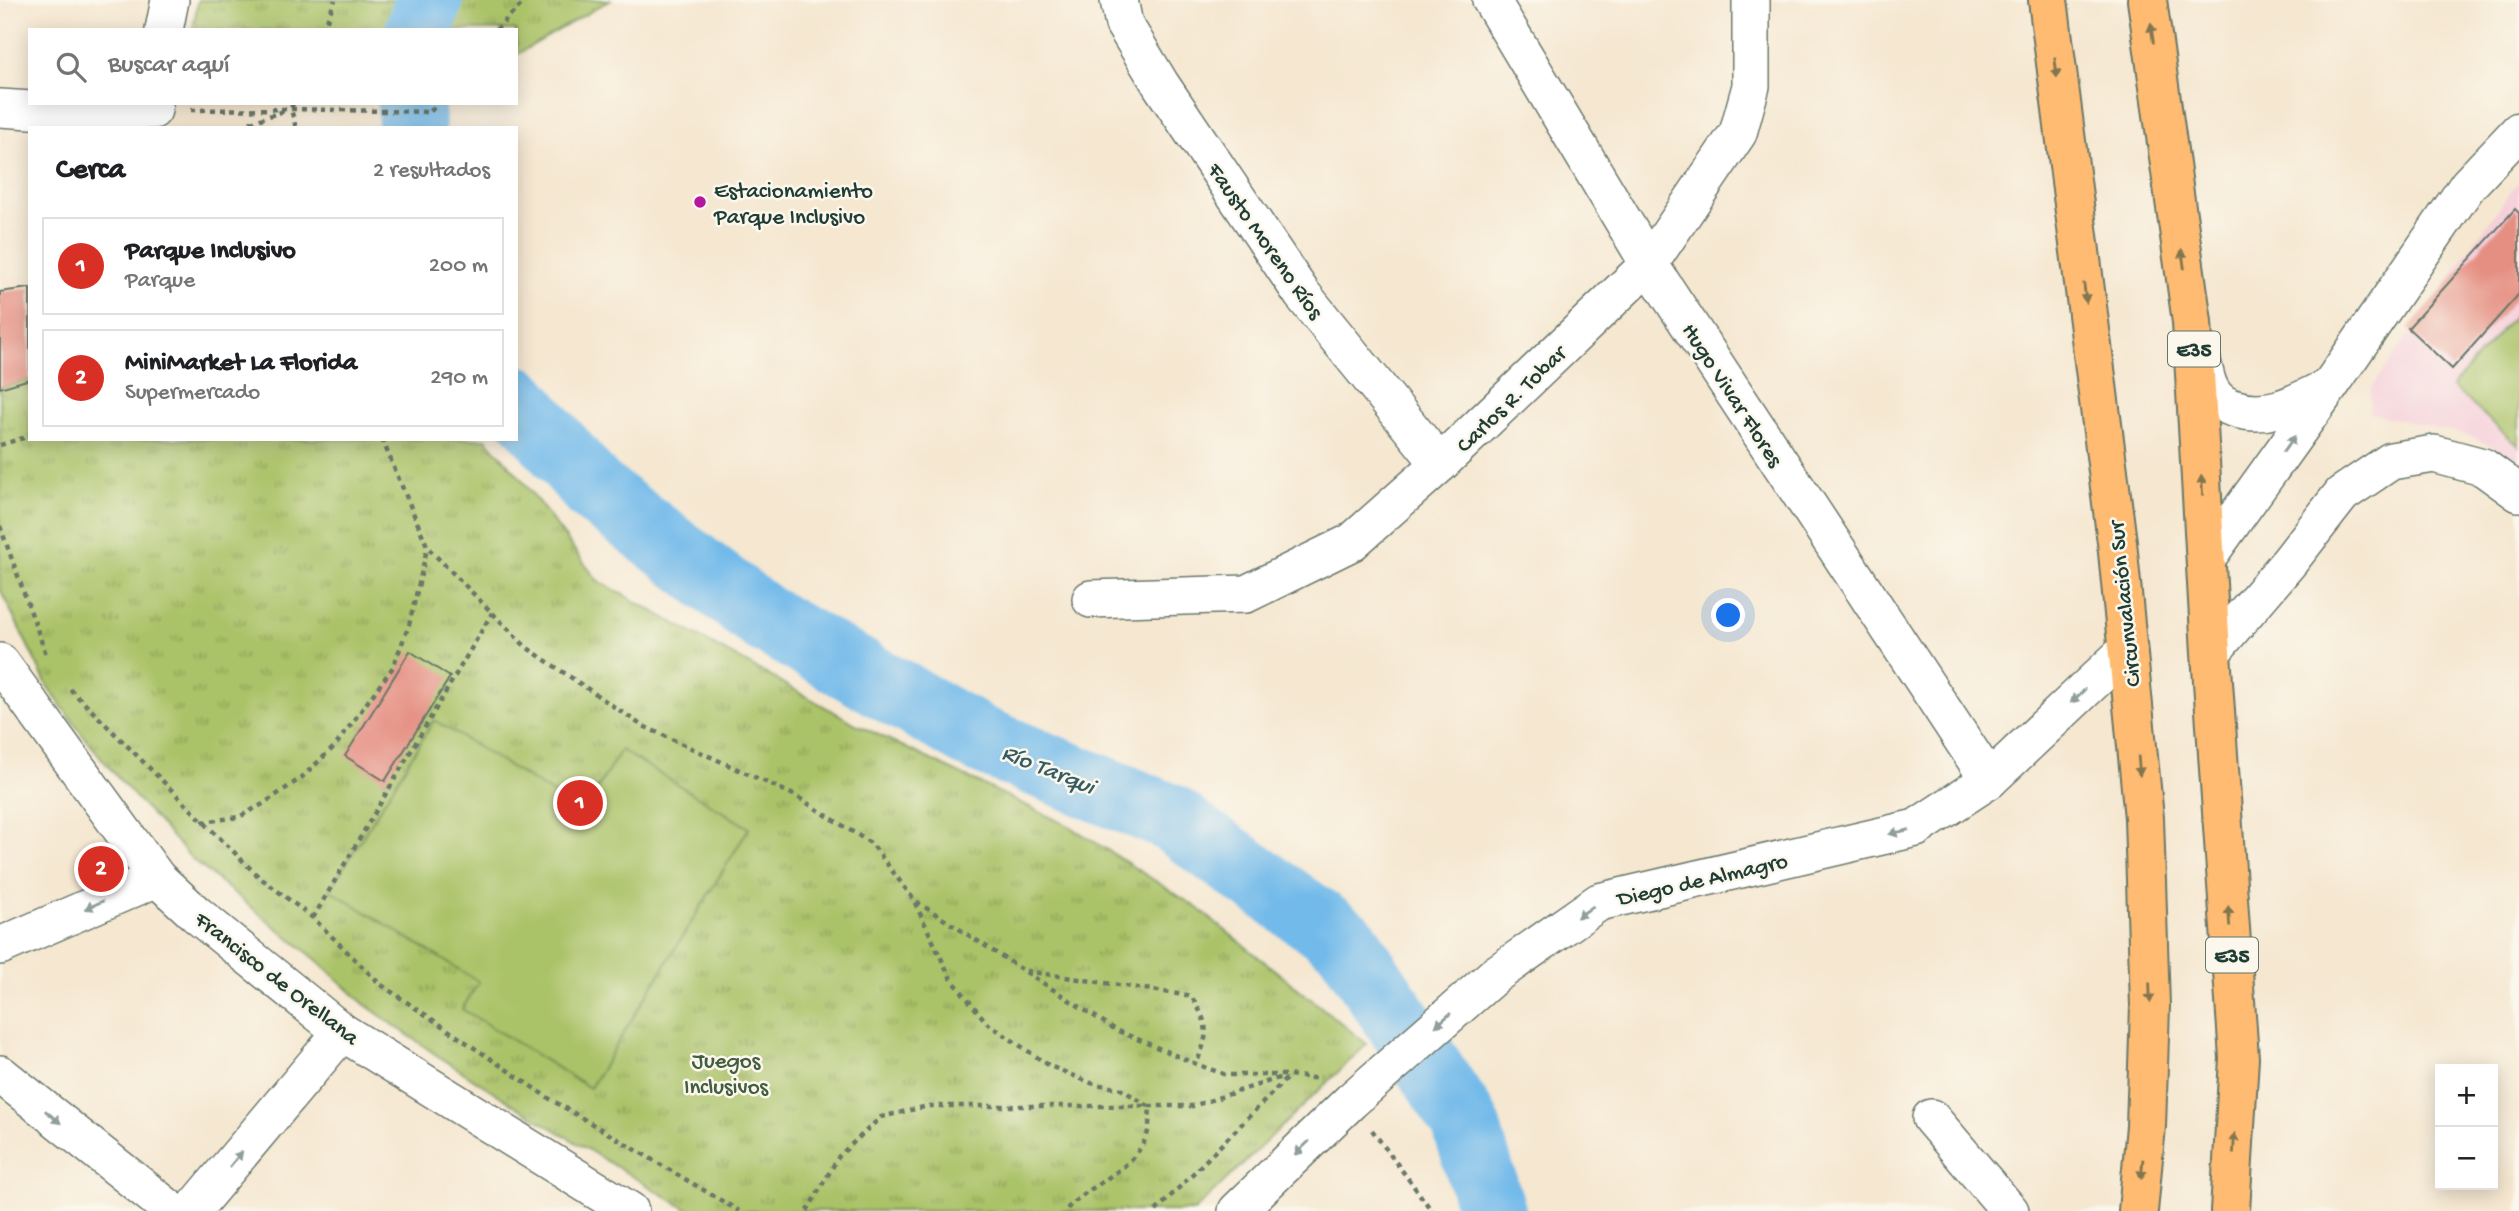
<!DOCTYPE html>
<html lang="es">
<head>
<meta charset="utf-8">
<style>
  body { margin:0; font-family:"Gochi Hand",sans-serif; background:#f2f2f2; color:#202124 }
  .controls { position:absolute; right:21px; bottom:21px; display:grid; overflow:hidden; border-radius:0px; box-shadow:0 4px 18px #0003 }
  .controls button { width:63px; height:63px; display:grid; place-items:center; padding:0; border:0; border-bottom:2px solid #e0e0e0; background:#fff; color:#202124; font:35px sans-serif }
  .you { position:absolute; left:1729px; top:616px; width:24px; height:24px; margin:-18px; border:5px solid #fff; border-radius:50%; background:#1a73e8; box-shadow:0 0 0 10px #1a73e833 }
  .badge { display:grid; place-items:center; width:46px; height:46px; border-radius:50%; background:#d93025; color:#fff; font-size:23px; font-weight:700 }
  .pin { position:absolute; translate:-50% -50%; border:4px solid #fff; box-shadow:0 2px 7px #0006 }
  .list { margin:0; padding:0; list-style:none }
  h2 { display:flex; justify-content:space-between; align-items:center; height:91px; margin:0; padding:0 28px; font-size:30px }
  h2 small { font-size:23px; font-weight:400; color:#757577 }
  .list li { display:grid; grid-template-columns:46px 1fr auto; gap:21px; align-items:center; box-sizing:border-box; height:98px; margin:0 14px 14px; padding:0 14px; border:2px solid #e0e0e0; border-radius:0px }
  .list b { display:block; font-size:26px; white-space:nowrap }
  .list p { margin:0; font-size:23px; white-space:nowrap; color:#757577 }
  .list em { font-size:23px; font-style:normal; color:#757577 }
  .icon { flex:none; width:38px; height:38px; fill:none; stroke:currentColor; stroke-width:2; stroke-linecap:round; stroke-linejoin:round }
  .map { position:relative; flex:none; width:2519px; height:1211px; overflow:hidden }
  .search { position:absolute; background:#fff; box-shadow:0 4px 18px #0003; left:28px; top:28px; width:490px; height:77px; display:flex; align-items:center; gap:18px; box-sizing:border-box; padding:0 24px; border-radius:0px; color:#757577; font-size:26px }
  .panel { position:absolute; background:#fff; box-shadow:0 4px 18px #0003; left:28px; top:126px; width:490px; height:315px; border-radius:0px }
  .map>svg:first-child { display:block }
</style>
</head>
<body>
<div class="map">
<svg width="2519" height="1211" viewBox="0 0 2519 1211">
  <defs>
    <pattern id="park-tufts" width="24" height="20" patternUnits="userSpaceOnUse" patternTransform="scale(1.75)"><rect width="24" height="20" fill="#aac268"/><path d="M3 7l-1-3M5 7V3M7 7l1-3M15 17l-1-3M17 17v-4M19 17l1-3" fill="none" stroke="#8a9f56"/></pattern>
  </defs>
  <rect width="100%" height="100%" fill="#fbf7ec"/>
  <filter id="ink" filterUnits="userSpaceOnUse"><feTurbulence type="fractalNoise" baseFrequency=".0143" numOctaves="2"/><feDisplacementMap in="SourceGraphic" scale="14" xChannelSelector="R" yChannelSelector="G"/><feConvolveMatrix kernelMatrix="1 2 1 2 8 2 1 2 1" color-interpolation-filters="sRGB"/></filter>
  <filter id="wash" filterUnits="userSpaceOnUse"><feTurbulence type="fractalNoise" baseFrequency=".00686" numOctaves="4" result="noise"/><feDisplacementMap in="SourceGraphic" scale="28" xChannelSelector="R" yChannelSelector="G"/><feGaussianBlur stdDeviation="1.57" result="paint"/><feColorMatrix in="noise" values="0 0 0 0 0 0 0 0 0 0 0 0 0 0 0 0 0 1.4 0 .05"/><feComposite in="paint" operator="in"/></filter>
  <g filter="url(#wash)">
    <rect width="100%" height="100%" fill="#f5e7d0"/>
    <path fill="#f5cfda" d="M2519 180V461L2471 436 2369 413 2371 388Z"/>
    <g fill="url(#park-tufts)" stroke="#64804e" stroke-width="2">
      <path d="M198 0H610L516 55V30H193Z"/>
      <path d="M30 379V439H486L518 475 597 580 858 725 1071 827 1196 907 1367 1044 1194 1211H690L517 1107 438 1056 364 1004 318 961 193 860 118 778 80 732 48 687 0 589V388Z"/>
    </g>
    <g fill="#aac268" stroke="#64804e" stroke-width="2">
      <path d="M2519 309V446L2452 387Z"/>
      <path d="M434 720 583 812 621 750 749 828 590 1088 462 1009 479 982 330 890Z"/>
    </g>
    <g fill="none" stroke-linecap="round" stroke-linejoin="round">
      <g stroke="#72baea" stroke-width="68">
        <path d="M419 30 429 0"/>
        <path d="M411 103 412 128"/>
        <path d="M516 399 593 489 763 618 981 740 1169 817 1346 942 1465 1122 1492 1211"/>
      </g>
    </g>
    <g id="blocks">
      <g fill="#e58f82">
        <path d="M2515 209 2519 213V294L2452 369 2408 328Z"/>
        <path d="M30 288V379L0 388V292Z"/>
        <path d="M410 651 450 677 385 781 345 756Z"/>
      </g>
    </g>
  </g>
  <g filter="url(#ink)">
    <use href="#blocks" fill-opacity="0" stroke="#6a786b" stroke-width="2"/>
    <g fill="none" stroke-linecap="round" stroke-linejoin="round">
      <defs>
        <g id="minor">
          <path d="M1119 0 1124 24 1161 85 1302 294 1440 464"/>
          <path d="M1491 0 1649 264 1989 780"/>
          <path d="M164 30 170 0"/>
          <path d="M0 108 46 111 153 110 154 103"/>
          <path d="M2200 351C2203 363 2205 382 2212 392 2217 401 2224 405 2233 408 2268 420 2296 403 2326 388"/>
          <path d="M2206 559 2330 386 2468 185 2519 131"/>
          <path d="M1091 599 1246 594 1352 542 1440 464 1649 264 1738 133 1751 86V0"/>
          <path d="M2211 653 2289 562 2342 494 2391 461 2434 454 2483 467 2519 493"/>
          <path d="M0 662 157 878 196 914 342 1032 630 1211"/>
          <path d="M0 946 157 878"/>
          <path d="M0 1074 172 1211"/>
          <path d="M1931 1118 2010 1211"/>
          <path d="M192 1211 342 1032"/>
          <path d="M1237 1211 1351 1101 1495 975 1599 902 1916 828 1989 780 2128 649"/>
        </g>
        <g id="highway">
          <path d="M2048 0 2117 542 2144 818 2150 1006 2146 1126 2138 1211"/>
          <path d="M2147 0 2192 322 2211 653 2239 1058 2230 1211"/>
        </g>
      </defs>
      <use href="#minor" stroke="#6a786b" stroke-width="40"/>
      <use href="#highway" stroke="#6a786b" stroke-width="42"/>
      <g stroke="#6a786b" stroke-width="4.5" stroke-dasharray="5 5" stroke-linecap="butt">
        <path d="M323 30 335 0"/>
        <path d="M496 30 526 0"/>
        <path d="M293 103 291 109 296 128"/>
        <path d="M191 110 291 109 430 112 438 103"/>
        <path d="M242 128 251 122 287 110"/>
        <path d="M382 439 428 548 526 647 641 725 796 796 872 844 914 900 1116 1030 1196 1064 1226 1075H1289L1320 1079"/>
        <path d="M0 445 30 436"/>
        <path d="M0 526 47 657"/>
        <path d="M70 689 258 876 313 918 380 984 550 1099 739 1211"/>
        <path d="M202 822 239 817 263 804 301 778 336 745 393 667 409 625 427 549"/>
        <path d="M915 903 950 977 987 1023 1050 1066 1091 1083 1121 1089 1150 1107C1149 1115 1150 1127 1147 1135 1133 1173 1089 1183 1065 1211"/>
        <path d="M313 918 492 613"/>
        <path d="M1026 971 1191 996C1209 1024 1210 1033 1196 1064"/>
        <path d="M1372 1130 1432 1211"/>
        <path d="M807 1211 839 1156 881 1117 928 1106H1193L1285 1076"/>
        <path d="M1156 1211 1289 1076"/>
      </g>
      <use href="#minor" stroke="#fff" stroke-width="37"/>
      <use href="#highway" stroke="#febb71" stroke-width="38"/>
    </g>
    <defs><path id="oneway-solid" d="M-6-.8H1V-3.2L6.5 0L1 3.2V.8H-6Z" transform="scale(1.75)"/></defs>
    <g fill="#83764f">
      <use href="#oneway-solid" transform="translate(2152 33) rotate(-98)"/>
      <use href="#oneway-solid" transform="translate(2056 68) rotate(83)"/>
      <use href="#oneway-solid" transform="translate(2183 259) rotate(-98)"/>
      <use href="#oneway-solid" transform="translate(2085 293) rotate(83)"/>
      <use href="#oneway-solid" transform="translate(2202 485) rotate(-93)"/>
      <use href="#oneway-solid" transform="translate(2139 766) rotate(85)"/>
      <use href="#oneway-solid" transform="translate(2229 916) rotate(-94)"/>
      <use href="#oneway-solid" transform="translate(2150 993) rotate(88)"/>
      <use href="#oneway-solid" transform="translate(2234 1143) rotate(-87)"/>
      <use href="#oneway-solid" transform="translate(2142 1169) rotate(95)"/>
    </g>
    <g fill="#8f9e9a">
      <use href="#oneway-solid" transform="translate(2289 444) rotate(-54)"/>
      <use href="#oneway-solid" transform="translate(2078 696) rotate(137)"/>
      <use href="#oneway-solid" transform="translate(1899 832) rotate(167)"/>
      <use href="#oneway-solid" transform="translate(94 905) rotate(156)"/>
      <use href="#oneway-solid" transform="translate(1585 912) rotate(145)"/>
      <use href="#oneway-solid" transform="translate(1443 1020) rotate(139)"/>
      <use href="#oneway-solid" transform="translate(53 1117) rotate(39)"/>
      <use href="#oneway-solid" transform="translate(1302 1148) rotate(136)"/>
      <use href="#oneway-solid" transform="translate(236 1159) rotate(-50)"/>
    </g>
  </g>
  <circle fill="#b5179e" stroke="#fbf7ec" stroke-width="2.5" cx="700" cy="202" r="7"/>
  <g text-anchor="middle" stroke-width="5" stroke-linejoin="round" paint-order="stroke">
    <g fill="#fbf7ec" stroke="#61756b" stroke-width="2">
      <rect x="2168" y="331.5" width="52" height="35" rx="5"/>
      <rect x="2206" y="937.5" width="52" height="35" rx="5"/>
    </g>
    <g font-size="21" font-weight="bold" fill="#1f3d34">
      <text x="2194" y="356">E35</text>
      <text x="2232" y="962">E35</text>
    </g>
    <g font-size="23" fill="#1f3d34" stroke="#fbf7ec" text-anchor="start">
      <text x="714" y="197">Estacionamiento<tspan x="714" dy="26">Parque Inclusivo</tspan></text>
    </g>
    <g font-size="23" fill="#1f3d34" stroke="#fbf7ec">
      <text transform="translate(1267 240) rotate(55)" y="8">Fausto Moreno Ríos</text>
      <text transform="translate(1734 394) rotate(57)" y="8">Hugo Vivar Flores</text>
      <text transform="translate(1510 398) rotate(-44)" y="8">Carlos R. Tobar</text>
      <text transform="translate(2123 604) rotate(-96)" y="8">Circunvalación Sur</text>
      <text transform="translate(1702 878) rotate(-13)" y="8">Diego de Almagro</text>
      <text transform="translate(278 977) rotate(38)" y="8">Francisco de Orellana</text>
    </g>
    <g font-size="23" fill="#425e41" stroke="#fbf7ec">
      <text x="726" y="1067">Juegos<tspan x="726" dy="26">Inclusivos</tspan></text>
    </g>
    <g font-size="24" font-style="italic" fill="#345c62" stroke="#fbf7ec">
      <text transform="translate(1049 768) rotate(22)" y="8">Río Tarqui</text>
    </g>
  </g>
</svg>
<div class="controls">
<button>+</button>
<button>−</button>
</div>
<div class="you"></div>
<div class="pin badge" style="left:580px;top:803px">1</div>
<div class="pin badge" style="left:101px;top:869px">2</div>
<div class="search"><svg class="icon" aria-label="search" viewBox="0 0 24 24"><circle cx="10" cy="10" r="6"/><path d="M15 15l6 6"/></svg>Buscar aquí</div>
<section class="panel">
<h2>Cerca<small>2 resultados</small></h2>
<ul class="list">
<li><span class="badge">1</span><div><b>Parque Inclusivo</b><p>Parque</p></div><em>200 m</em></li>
<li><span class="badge">2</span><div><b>MiniMarket La Florida</b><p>Supermercado</p></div><em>290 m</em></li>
</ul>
</section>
</div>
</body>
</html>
